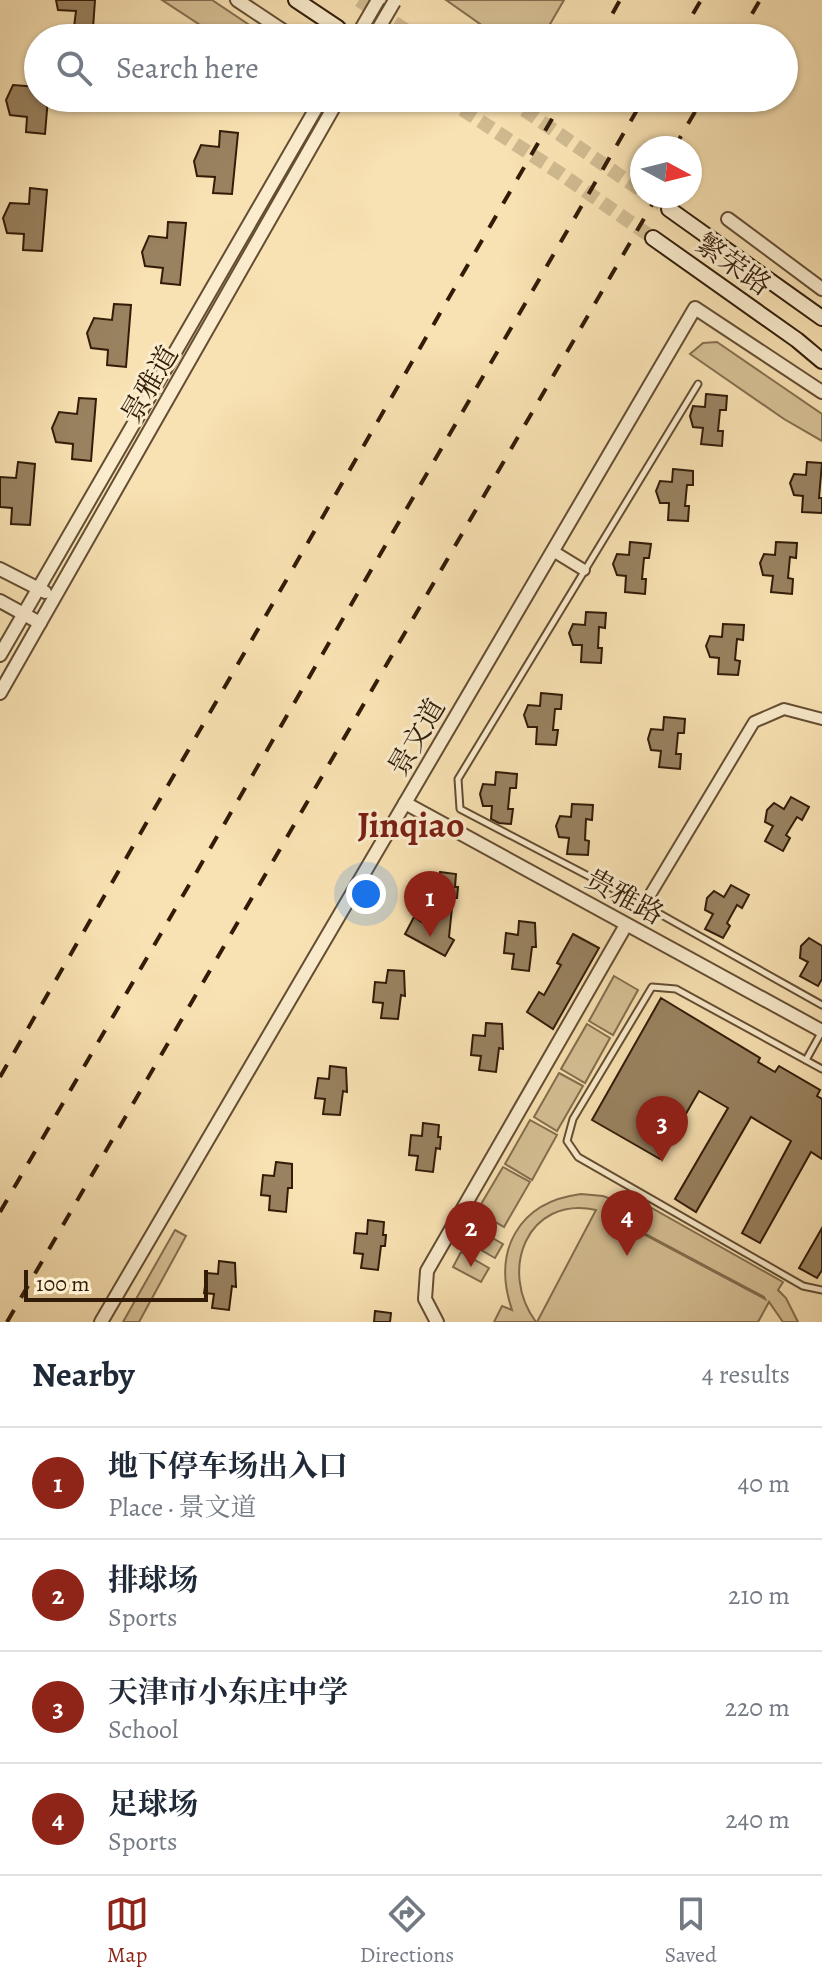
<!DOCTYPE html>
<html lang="en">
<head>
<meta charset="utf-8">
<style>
  body { margin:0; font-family:Alegreya,"Noto Serif SC",serif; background:#f2f2f3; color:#1f2937 }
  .compass { position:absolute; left:630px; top:136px; width:72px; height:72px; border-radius:50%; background:#fff; box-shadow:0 2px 6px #0004; rotate:97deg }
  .scale { position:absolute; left:24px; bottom:20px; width:184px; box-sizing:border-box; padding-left:8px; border:4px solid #321c08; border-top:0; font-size:22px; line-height:28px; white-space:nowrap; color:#321c08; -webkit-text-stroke:6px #faeccd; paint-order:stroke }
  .you { position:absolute; left:366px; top:894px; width:28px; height:28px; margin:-20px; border:6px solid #fff; border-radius:50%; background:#1a73e8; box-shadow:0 0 0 12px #1a73e833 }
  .badge { display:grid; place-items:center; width:52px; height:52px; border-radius:50%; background:#8f2418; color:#fff; font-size:26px; font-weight:700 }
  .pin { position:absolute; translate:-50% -66px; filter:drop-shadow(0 2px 4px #0008) }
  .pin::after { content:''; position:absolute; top:42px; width:28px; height:24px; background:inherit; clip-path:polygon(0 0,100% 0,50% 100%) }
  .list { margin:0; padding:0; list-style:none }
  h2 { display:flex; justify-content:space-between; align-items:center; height:104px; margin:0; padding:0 32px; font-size:34px }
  h2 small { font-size:26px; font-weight:400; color:#747a83 }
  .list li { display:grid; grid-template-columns:52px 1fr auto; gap:24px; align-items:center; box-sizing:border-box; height:112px; padding:0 32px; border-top:2px solid #e0e1e3 }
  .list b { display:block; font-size:30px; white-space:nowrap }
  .list p { margin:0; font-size:26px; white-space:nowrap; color:#747a83 }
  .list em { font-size:26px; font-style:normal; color:#747a83 }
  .icon { flex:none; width:44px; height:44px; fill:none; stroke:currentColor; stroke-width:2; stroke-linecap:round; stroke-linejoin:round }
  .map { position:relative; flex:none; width:822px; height:1322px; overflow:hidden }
  .search { position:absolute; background:#fff; box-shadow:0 2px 6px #0004; left:24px; right:24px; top:24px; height:88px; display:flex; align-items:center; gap:20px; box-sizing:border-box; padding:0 28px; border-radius:44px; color:#747a83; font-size:30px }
  .sheet { height:552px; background:#fff }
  nav { display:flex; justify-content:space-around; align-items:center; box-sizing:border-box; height:112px; border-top:2px solid #e0e1e3; background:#fff; font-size:22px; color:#747a83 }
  nav a { display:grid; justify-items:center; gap:4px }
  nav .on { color:#8f2418 }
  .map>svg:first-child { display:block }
</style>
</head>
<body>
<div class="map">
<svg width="822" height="1322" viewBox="0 0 822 1322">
  <rect width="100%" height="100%" fill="#f8e1b2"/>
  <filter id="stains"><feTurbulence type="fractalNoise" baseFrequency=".0025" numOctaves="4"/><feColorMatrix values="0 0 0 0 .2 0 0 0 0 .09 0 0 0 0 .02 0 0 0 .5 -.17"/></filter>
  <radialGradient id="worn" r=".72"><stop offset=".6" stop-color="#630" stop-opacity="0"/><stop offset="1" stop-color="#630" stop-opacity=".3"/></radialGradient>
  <g fill="#d6c095" stroke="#846e4e" stroke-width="2" fill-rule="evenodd">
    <path d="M162 0H212L269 38H220Z"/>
    <path d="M446 0H564L542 38H500Z"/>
    <path d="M717 342 822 414V441L784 419 690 354 703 343Z"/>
    <path d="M614 976 638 990 613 1035 589 1021Z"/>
    <path d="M587 1024 610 1038 585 1083 561 1069Z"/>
    <path d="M559 1073 583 1086 557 1131 534 1117Z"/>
    <path d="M530 1120 557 1135 532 1180 505 1164Z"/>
    <path d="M503 1167 530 1182 504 1227 477 1211Z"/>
    <path d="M581 1194 603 1196 629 1206 634 1198 783 1282 778 1290 786 1298 798 1322H783L769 1302 758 1322H537L596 1210C527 1195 498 1271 536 1322H494L502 1306 512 1310C492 1251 518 1202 581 1194ZM604 1212 764 1297 765 1299 604 1213Z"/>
    <path d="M475 1228 503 1244 495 1258 467 1242Z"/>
    <path d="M175 1230 186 1236 139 1322H123Z"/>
    <path d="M461 1252 489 1268 481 1282 453 1267Z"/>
  </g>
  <g fill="#998260" stroke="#321c08" stroke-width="2">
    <path d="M56 0H95L93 28 74 27 76 11 58 10Z"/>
    <path d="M13 85 38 87V98H48L45 134 26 132 27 117 10 115 6 100Z"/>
    <path d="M220 131 238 133 232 194 213 193 215 177 197 176 194 161 201 145 219 147Z"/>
    <path d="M30 188 47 190 42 251 23 250 24 234 7 233 3 218 10 203 29 204Z"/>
    <path d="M168 222 186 223 180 285 161 283 163 268 145 266 142 252 149 236 167 238Z"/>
    <path d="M114 304 131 305 126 367 107 365 108 350 91 348 87 333 94 318 112 320Z"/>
    <path d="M706 394 727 396 726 410H720L718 431H723L722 446 701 444 703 428 693 427 690 416 693 406 705 407Z"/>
    <path d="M79 398 96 399 91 461 72 459 73 444 56 442 52 428 59 412 77 414Z"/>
    <path d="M18 462 35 464 30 525 11 524 12 508 0 507V477L16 478Z"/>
    <path d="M807 462 822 463 819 498H822V513L802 512 803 496 794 495 790 483 794 474 806 475Z"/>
    <path d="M673 469 693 471V485H687L685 506H689L688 521 668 520 669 503H660L656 491 660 481 672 482Z"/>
    <path d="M630 542 651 544 649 558H644L642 579H646L645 594 625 592 626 576 617 575 613 564 617 554 629 555Z"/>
    <path d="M776 542 797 543 796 558 790 557 788 578 793 579 792 594 771 592 773 576 763 575 760 563 764 554 775 555Z"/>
    <path d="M586 612 606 613 605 628 599 627 598 648H602L601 663 581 662 582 645H573L569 633 573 624 585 625Z"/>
    <path d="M723 624 744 625 743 640 737 639 735 660 740 661 738 675 718 674 719 658 710 657 706 646 710 636 722 637Z"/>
    <path d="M541 693 562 695 561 709H555L553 730H558L556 745 536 744 537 727H528L524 715 528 705 540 706Z"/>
    <path d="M664 717 685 719 684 733H678L676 754H681L680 769 659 767 661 751 651 750 648 739 651 729 663 730Z"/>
    <path d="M496 772 517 774 516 788H510L508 809H513L511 824 499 823 491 819 492 806H483L480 794 483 784 495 785Z"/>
    <path d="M791 797 809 807 802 820 797 817 786 835 790 838 783 851 765 841 773 826 765 822 767 810 774 803 784 809Z"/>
    <path d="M572 804 593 805 592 820 586 819 585 840 589 841 588 855 567 854 569 838 559 837 556 826 560 816 571 817Z"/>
    <path d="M440 872 456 874 455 887H458L457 898H453L449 937 454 940 445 956 405 934 414 917 423 923 428 885 439 886Z"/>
    <path d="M731 885 749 895 742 908 737 905 727 923 730 926 723 938 705 929 713 914 705 910 707 898 714 891 724 897Z"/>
    <path d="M519 921 535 923 536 947H532L529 971 512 969 514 954 504 953 506 933 518 935Z"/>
    <path d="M573 934 599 948 553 1029 527 1012 539 992 544 995 561 965 557 963Z"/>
    <path d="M809 938 822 946V979L818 986 800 976 808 962 800 958 801 946Z"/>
    <path d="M388 970 404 971 405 996 401 995 398 1019 381 1018 383 1003 373 1002 375 982 386 983Z"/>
    <path d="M661 998 760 1058 758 1062 775 1072 779 1066 820 1090 817 1096 822 1099V1159L811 1152 760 1243 742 1233 791 1141 751 1117 696 1212 675 1199 728 1108 699 1091 660 1159 592 1120Z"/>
    <path d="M486 1023 502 1024 503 1049 499 1048 496 1072 479 1070 481 1056 471 1055 473 1035 485 1036Z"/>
    <path d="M330 1066 346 1068 347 1092 343 1091 340 1115 323 1114 325 1099 315 1098 318 1078 329 1079Z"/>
    <path d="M423 1123 439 1125 438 1137H441L440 1149 436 1148 433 1172 416 1170 418 1156 409 1155 411 1135 422 1136Z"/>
    <path d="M276 1162 292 1164V1188H288L286 1212 269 1210 270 1196 261 1195 263 1175 274 1176Z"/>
    <path d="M368 1220 384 1222 383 1235H386L385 1246H381L378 1270 361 1268 363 1254 354 1253 356 1233 367 1234Z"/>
    <path d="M822 1228V1270L817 1278 799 1268Z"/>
    <path d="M219 1261 235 1263 236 1287 232 1286 229 1310 212 1308 214 1294 204 1293 207 1273 218 1274Z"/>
    <path d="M375 1311 391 1313 390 1322H374Z"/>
  </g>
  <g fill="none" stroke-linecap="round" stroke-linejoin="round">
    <g stroke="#d0ba90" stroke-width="14" stroke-dasharray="14 7" stroke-linecap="butt">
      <path d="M359 0 418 38"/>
      <path d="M445 98 561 174 653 238"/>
      <path d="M507 98 642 191"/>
      <path d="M650 196 669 209"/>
    </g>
    <defs>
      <g id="service">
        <path d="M698 384 458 779 460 809 644 905 822 1005"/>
        <path d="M806 1060 821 1033"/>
        <path d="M822 1069 676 989 652 987 573 1119 567 1141 578 1157 803 1286 822 1290"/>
      </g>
      <g id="minor">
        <path d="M553 551 584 570"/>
        <path d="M644 905 754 722 784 709 822 719"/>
      </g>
      <g id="tertiary">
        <path d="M237 0 294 38"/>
        <path d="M728 219 822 289"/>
        <path d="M0 569 45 592"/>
        <path d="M0 601 40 623"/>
        <path d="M0 655 322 98"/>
        <path d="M0 693 339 98"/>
        <path d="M405 803 822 1031"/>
        <path d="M101 1322 695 308 822 392"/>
        <path d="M437 1322 425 1299 427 1271 626 925"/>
      </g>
      <g id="secondary">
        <path d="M296 0 338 28"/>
        <path d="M669 209 822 318"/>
        <path d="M653 238 797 340 822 361"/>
      </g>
    </defs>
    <use href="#service" stroke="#644d32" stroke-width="9"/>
    <use href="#minor" stroke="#644d32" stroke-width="14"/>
    <use href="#tertiary" stroke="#644d32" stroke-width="16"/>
    <use href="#secondary" stroke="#321c08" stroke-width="18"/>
    <use href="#service" stroke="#faeccd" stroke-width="5"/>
    <use href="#minor" stroke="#faeccd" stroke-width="10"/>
    <use href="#tertiary" stroke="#faeccd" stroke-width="12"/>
    <use href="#secondary" stroke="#faeccd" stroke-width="14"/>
    <g stroke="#321c08" stroke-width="4" stroke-dasharray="14 14" stroke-linecap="butt">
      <path d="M599 38 620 0"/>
      <path d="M679 38 701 0"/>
      <path d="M738 38 760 0"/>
      <path d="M674 148 703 98"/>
      <path d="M0 1077 564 98"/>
      <path d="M0 1212 644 98"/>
      <path d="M7 1322 657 196"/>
    </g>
    <defs>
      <g id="tertiary-bridge">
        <path d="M356 38 378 0"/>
        <path d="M373 38 394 2"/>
      </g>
    </defs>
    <use href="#tertiary-bridge" stroke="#644d32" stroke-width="16" stroke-linecap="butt"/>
    <use href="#tertiary-bridge" stroke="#faeccd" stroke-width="12"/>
  </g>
  <g text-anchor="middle" stroke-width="6" stroke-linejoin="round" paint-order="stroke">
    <g font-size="28" fill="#321c08" stroke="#faeccd">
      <text transform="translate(734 264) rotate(35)" y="10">繁荣路</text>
      <text transform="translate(149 384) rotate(-60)" y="10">景雅道</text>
      <text transform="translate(416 737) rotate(-60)" y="10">景文道</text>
      <text transform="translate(625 896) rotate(29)" y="10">贵雅路</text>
    </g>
    <g font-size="36" font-weight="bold" fill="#7a1f14" stroke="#faeccd">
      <text x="411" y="837">Jinqiao</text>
    </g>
  </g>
  <rect width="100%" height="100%" filter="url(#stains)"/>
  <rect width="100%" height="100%" fill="url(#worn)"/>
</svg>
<svg class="compass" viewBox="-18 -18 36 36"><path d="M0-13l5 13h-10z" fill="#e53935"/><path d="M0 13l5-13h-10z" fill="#747a83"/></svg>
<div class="scale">100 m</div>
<div class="you"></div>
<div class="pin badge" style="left:430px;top:937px">1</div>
<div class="pin badge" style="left:471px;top:1267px">2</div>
<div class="pin badge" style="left:662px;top:1162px">3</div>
<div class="pin badge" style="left:627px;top:1256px">4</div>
<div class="search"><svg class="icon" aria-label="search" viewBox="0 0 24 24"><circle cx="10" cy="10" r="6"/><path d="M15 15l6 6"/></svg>Search here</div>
</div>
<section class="sheet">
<h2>Nearby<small>4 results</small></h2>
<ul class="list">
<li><span class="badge">1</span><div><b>地下停车场出入口</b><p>Place · 景文道</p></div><em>40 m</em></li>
<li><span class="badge">2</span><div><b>排球场</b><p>Sports</p></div><em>210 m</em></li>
<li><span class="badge">3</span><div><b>天津市小东庄中学</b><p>School</p></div><em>220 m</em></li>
<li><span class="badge">4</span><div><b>足球场</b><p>Sports</p></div><em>240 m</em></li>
</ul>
</section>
<nav>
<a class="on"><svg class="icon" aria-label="map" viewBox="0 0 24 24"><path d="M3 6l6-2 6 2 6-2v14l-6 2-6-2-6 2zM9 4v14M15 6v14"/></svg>Map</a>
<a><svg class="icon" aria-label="directions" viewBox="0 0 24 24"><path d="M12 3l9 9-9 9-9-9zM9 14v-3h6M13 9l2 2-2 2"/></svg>Directions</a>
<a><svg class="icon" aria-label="saved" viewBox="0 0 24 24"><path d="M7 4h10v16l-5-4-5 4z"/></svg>Saved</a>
</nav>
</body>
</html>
